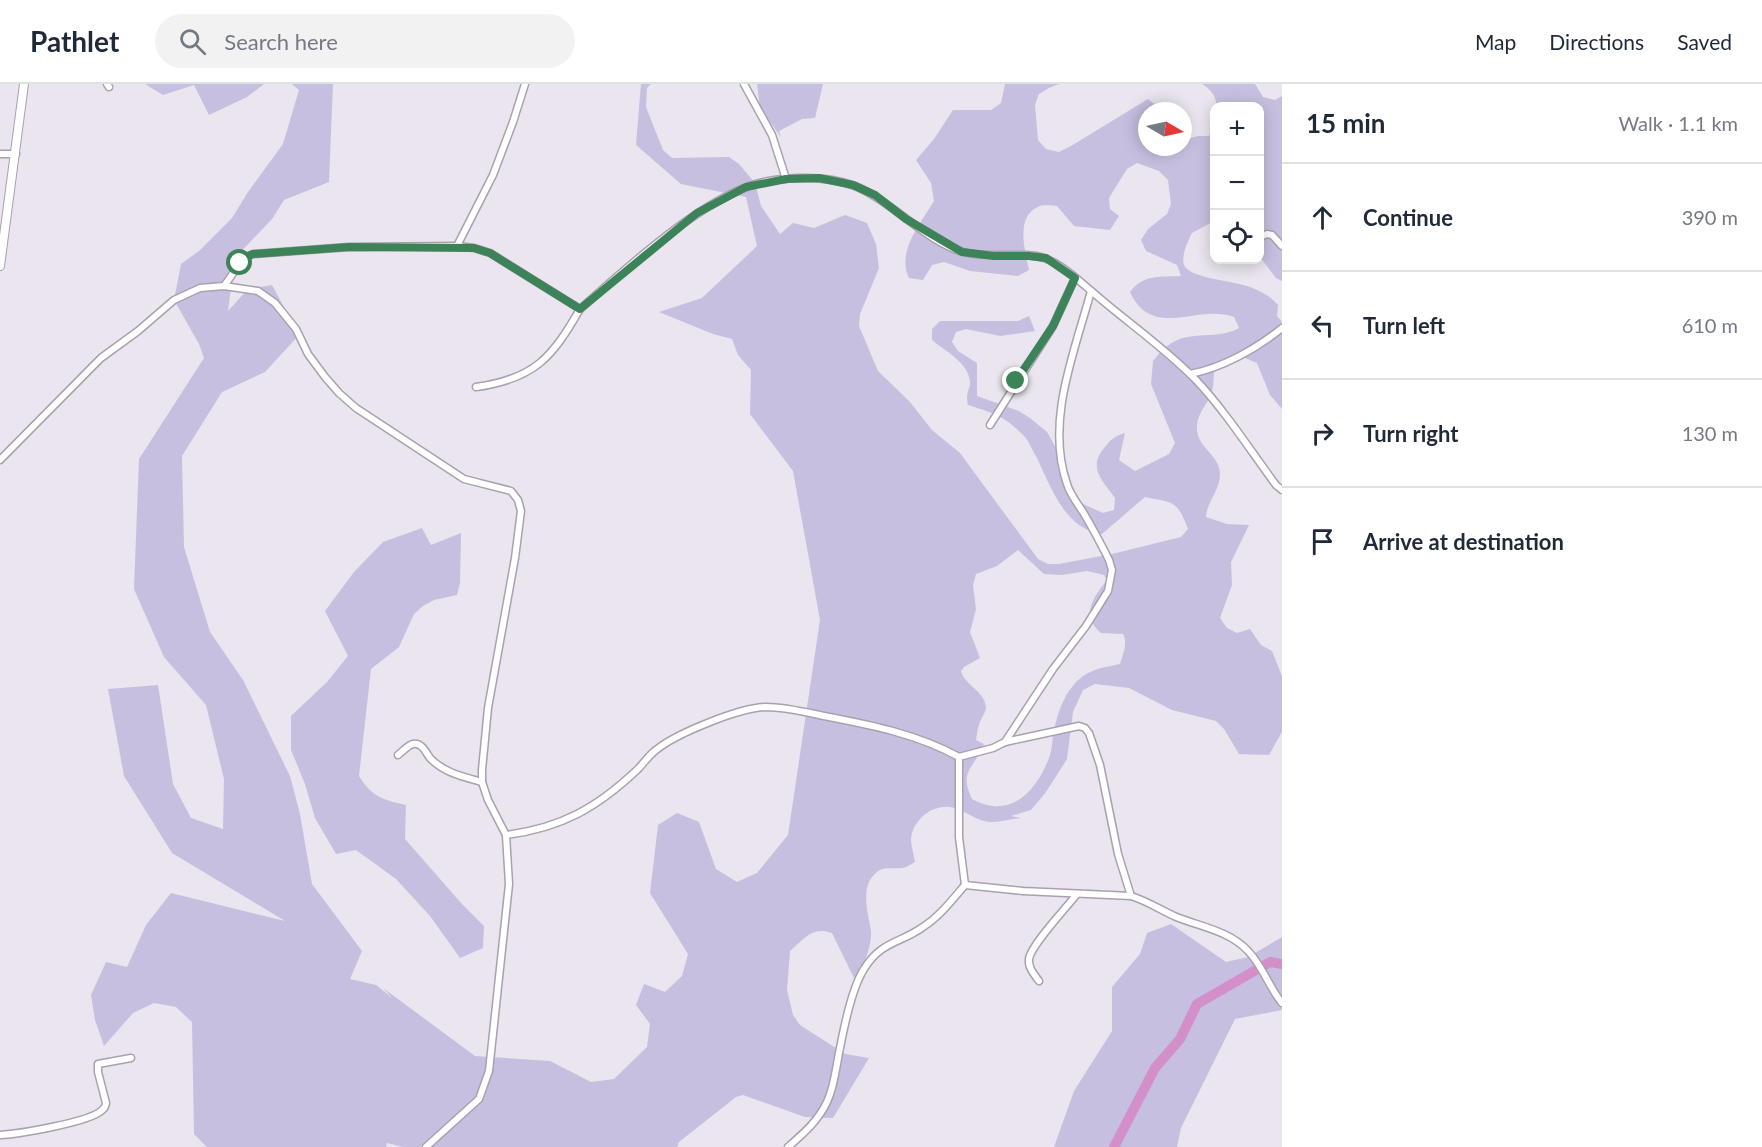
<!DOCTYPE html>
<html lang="en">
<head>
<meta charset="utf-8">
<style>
  body { margin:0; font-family:Lato,sans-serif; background:#f2f2f3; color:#1f2937 }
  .controls { position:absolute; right:18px; top:18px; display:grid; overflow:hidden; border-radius:12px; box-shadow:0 3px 15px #0003 }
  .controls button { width:54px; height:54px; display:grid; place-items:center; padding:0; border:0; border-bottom:2px solid #e0e1e3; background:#fff; color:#1f2937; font:30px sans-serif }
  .compass { position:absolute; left:1138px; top:18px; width:54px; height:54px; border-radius:50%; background:#fff; box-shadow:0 3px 15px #0003; rotate:99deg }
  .stop { position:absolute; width:18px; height:18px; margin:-14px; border:4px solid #3d8359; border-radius:50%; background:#fff }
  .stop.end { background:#3d8359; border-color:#fff; box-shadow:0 2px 6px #0008 }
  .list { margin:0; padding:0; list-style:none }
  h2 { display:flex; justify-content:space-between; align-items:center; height:78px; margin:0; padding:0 24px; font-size:26px }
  h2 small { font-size:20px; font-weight:400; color:#747a83 }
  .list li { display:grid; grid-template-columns:39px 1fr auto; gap:18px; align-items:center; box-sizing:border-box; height:108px; padding:0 24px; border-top:2px solid #e0e1e3 }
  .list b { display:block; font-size:22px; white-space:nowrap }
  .list em { font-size:20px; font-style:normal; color:#747a83 }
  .icon { flex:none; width:33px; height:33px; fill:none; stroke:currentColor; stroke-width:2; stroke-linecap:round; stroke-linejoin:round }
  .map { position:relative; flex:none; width:1282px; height:1063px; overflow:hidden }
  header { display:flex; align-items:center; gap:36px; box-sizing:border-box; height:84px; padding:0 30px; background:#fff; border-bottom:2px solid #e0e1e3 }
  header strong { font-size:28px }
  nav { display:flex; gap:33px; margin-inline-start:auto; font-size:21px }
  .search { width:420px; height:54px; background:#f2f2f3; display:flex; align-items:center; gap:15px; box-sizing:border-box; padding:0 21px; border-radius:33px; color:#747a83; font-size:22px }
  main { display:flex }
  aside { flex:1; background:#fff }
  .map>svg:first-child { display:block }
</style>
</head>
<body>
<header>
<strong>Pathlet</strong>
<div class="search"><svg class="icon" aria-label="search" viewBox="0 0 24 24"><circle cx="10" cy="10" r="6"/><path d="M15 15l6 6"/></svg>Search here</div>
<nav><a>Map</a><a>Directions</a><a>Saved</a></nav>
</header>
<main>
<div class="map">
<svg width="1282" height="1063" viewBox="0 0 1282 1063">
  <rect width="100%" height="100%" fill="#eae5ee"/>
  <g fill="#c7bfdf" fill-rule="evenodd">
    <path d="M145 0H264L247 13 209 31 194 1 163 11Z"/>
    <path d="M292 0H333L329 98 284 116 272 135 235 174 228 227 248 205 272 201 299 251 265 288 222 308 182 372 184 463 210 548 243 596 290 692 300 730 312 800 362 867 350 895 376 901 392 914 383 904 475 972 550 977 591 998 614 995 647 963 650 940 636 921 644 900 665 908 682 892 688 870 650 809 658 741 677 729 699 738 716 785 737 798 757 789 788 751 820 536 793 387 750 330 751 286 738 271 732 255 713 250 659 228 702 214 757 162 746 113 681 100 636 61 641 0H651L647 4 646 23 663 66 672 74 729 73 739 80 755 99 761 122 780 150 793 139 814 144 845 131 867 139 876 160 879 184 860 230 859 242 878 287 910 318 932 346 960 369 1038 475 1048 480H1059L1112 470 1181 453 1188 445C1177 416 1174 419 1145 413L1102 450C1065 446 1050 401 1036 372 1032 366 1029 357 1024 352 1005 332 993 329 968 321 965 308 970 307 970 298 969 279 945 267 932 256V245L940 237H1018L1029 232 1035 247 1000 252 966 245 956 248 952 258 958 267 977 279V312L1019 327 1030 334 1047 348 1061 373 1067 402 1083 420 1103 429 1114 426 1115 414C1102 396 1087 383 1105 363 1111 355 1115 352 1125 349L1119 376 1135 387 1169 370 1175 359 1151 300 1153 277C1158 271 1163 264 1170 260 1190 246 1219 256 1239 244L1234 233C1197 219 1153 257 1130 208 1143 190 1161 193 1181 192L1177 181 1146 167 1141 156 1148 145 1167 130 1171 120 1168 96 1159 87 1137 79 1127 85 1109 114 1110 125 1119 132 1110 146 1074 142 1057 122C1051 122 1043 120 1038 123 1015 133 1025 167 1029 186L1018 192 970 187 944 178 932 181 923 196 909 194C896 168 921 139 934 117L931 99 916 76 934 55 953 26H991L1001 19 1005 0H1059L1049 4 1039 10 1035 21 1038 56 1046 65 1059 68 1071 62 1148 15 1157 22 1158 27H1147V63H1183V56L1198 52H1209L1214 44V137L1192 149C1188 157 1181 171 1184 181 1190 195 1236 197 1250 203 1261 207 1270 212 1278 221L1277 232 1282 238V325L1270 311 1257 279 1235 270 1214 280C1214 289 1214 299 1212 308 1208 320 1198 328 1197 341 1195 364 1220 370 1220 390 1220 407 1207 417 1206 433L1227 440 1249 441 1231 478 1232 501 1220 534 1227 544 1237 549 1250 545 1261 561 1272 567 1282 592V648L1269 671 1239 670 1224 645 1216 637 1172 626 1129 604 1095 600 1083 606 1073 628 1067 675 1046 708 1031 726 1011 732 1021 734C1010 735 995 740 984 737 972 734 963 725 950 723 931 721 913 736 911 755 911 762 914 771 915 778 911 780 907 783 903 784 896 785 886 783 880 786 858 799 868 828 871 847 872 860 864 885 854 894L832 849C812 842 805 854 790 867L787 906 793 931 800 941 845 970 869 974 833 1034 805 1033 743 1011 736 1013 679 1058 677 1063H403L387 1059 386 1063H207L194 1050 192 938 176 923 154 919 133 929 104 962 95 936 91 911 106 878 127 883 146 841 171 809 285 837 172 769 124 692 108 605 158 601 173 700 191 734 223 745 224 695 206 621 164 573 134 505 139 375 204 274 199 260 174 216 181 180 199 167 232 134 248 108 283 60 299 6ZM1018 466 1044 490 1062 491 1087 487 1104 491 1107 496C1093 514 1080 531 1101 549L1123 550C1128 559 1123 570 1120 580 1100 584 1085 586 1072 603 1063 614 1058 629 1055 642 1052 652 1053 664 1049 674 1036 708 1010 736 972 715 958 686 975 684 984 660L976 656C977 651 977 646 979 641 980 635 986 629 986 623 984 606 965 602 961 587L964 583 980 574 970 548 976 525 973 501 976 490 997 482Z"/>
    <path d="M757 0H823L815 34 802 35 779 47 781 53 760 24Z"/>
    <path d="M1202 0H1255L1263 13 1275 16 1282 12V197L1276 194 1260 173V22H1216C1217 12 1210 5 1202 0Z"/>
    <path d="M422 444 431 461 461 449 460 499 457 511 434 516 423 522 414 530 399 563 371 585 359 692C371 712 383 716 406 721L405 755 461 819 484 842 483 864 460 874 430 832 396 795 356 766 336 770 315 734 305 700 291 666V632L327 598 348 572 325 527 354 488 383 458Z"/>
    <path d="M1171 840 1226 878 1248 873 1282 853V926L1235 935 1181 1044 1177 1063H1054L1074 1007 1112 947V903L1140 870 1147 849Z"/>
  </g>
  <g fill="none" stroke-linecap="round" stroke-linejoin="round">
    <path stroke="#d28fc9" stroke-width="10" d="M1114 1063 1155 984 1180 955 1197 920 1270 878 1282 880"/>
    <defs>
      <g id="minor">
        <path d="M107 0 109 3"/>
        <path d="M744 0 772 51 786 95"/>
        <path d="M0 70H16"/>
        <path d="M1260 153 1267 150 1272 151 1282 162"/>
        <path d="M457 162 493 91 513 38 525 0"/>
        <path d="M224 202 244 174 253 170 349 163 457 162 474 164 490 169 580 225C627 184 687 128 744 104 774 92 824 90 855 102 892 117 925 157 963 168 990 175 1022 167 1044 174 1063 180 1087 204 1103 217 1134 243 1168 267 1196 296 1226 328 1250 366 1276 401L1282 406"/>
        <path d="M1190 290C1222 284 1256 265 1282 244"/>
        <path d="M476 303C534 295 552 274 580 225"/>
        <path d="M990 341 1053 242 1075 194"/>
        <path d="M0 376 101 274 138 247 174 216 200 204 224 202 258 207 275 219 296 245 308 270 325 293 339 309 356 324 464 395 511 407 518 416 521 427 515 474 488 624 482 686V698L488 716 506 751 509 800 489 987 479 1015 426 1063"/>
        <path d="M1005 658 1079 642 1085 644 1089 649 1100 681 1118 770 1131 812"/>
        <path d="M398 671C402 668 408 661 413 660 422 658 426 669 430 674 444 689 464 693 482 698"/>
        <path d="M959 673 993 664 1005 658 1053 585 1086 542 1108 507 1112 486 1109 476C1101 460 1092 443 1083 428 1077 419 1070 410 1067 400 1045 337 1075 267 1091 207"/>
        <path d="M506 751C561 744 597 724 638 685 644 679 649 671 656 666 677 649 739 624 766 623 785 623 805 628 824 632 871 641 917 650 959 673V753L965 801 1023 807 1131 812C1147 817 1159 825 1174 832 1200 843 1229 846 1249 868 1263 883 1269 903 1282 919"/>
        <path d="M1039 897C1034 890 1028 884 1029 875 1031 861 1067 823 1077 810"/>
        <path d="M0 1051C19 1050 89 1038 101 1027 105 1024 105 1023 106 1019L98 988V980L131 974"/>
        <path d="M788 1063C804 1049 818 1037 827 1018 835 1001 836 982 840 964 844 943 853 902 864 885 881 857 901 859 923 843 940 832 952 816 965 801"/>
      </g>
      <path id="tertiary" d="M0 182 24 0"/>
    </defs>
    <use href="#minor" stroke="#aaa0af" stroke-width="9"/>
    <use href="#tertiary" stroke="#aaa0af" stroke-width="10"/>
    <use href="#minor" stroke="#fff" stroke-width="6"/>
    <use href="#tertiary" stroke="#fff" stroke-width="8"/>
  </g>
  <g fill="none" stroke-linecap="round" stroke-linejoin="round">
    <path stroke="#3d8359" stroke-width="8" d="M240 179 244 174 253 170 349 163 474 164 490 169 580 225 697 129 746 103 786 95 819 94 853 101 875 111 906 135 962 168 994 172H1029L1046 174 1075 194 1053 242 1016 297"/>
  </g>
</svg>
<div class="controls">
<button>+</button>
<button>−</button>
<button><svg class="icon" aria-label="locate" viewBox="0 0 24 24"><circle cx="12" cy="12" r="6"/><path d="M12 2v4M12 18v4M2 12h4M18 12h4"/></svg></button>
</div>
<svg class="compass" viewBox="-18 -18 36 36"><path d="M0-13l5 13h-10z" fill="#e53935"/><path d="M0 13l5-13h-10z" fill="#747a83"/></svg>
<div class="stop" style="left:240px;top:179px"></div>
<div class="stop end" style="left:1016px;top:297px"></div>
</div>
<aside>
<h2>15 min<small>Walk · 1.1 km</small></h2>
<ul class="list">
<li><svg class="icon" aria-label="ahead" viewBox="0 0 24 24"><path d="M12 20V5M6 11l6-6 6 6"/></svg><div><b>Continue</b></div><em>390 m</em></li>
<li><svg class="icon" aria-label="left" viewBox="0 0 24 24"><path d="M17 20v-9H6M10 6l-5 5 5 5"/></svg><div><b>Turn left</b></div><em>610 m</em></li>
<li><svg class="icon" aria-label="right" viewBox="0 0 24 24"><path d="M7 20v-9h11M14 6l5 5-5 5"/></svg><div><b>Turn right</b></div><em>130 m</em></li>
<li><svg class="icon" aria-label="arrive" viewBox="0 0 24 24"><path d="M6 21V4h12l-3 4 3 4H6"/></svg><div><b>Arrive at destination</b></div></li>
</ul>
</aside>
</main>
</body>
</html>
